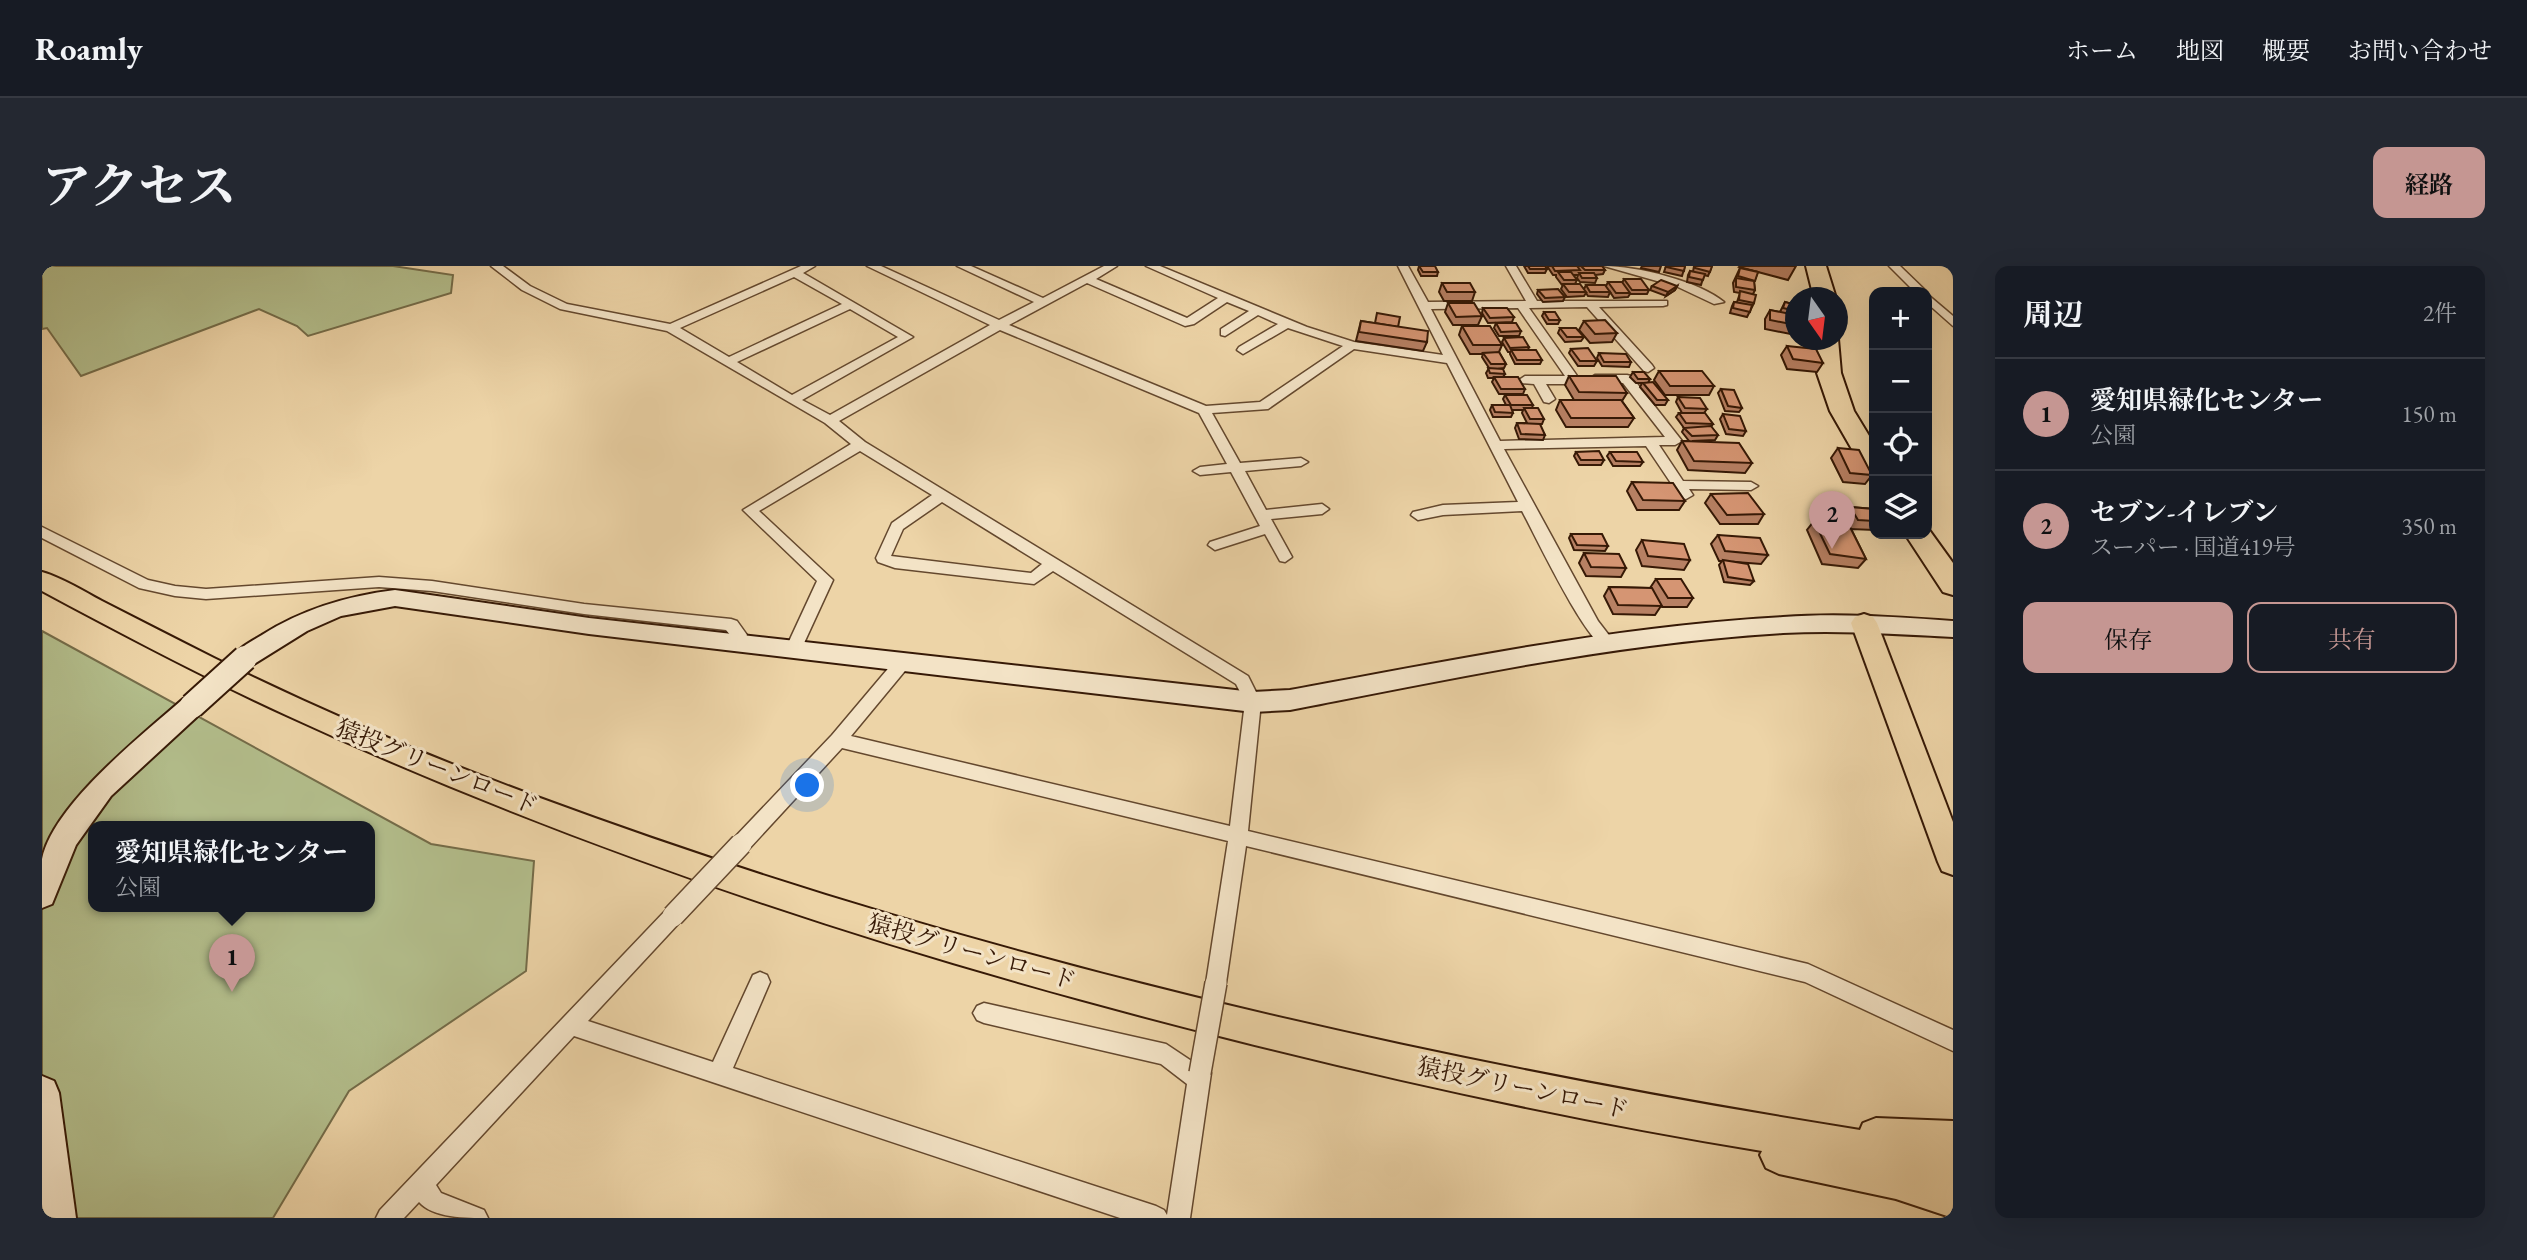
<!DOCTYPE html>
<html lang="ja">
<head>
<meta charset="utf-8">
<style>
  body { margin:0; font-family:"EB Garamond","Noto Serif JP",serif; background:#242831; color:#f1f3f6 }
  .controls { position:absolute; right:21px; top:21px; display:grid; overflow:hidden; border-radius:14px; box-shadow:0 7px 28px #0002 }
  .controls button { width:63px; height:63px; display:grid; place-items:center; padding:0; border:0; border-bottom:2px solid #363941; background:#171b24; color:#f1f3f6; font:35px sans-serif }
  .compass { position:absolute; left:1743px; top:21px; width:63px; height:63px; border-radius:50%; background:#171b24; box-shadow:0 7px 28px #0002; rotate:166deg }
  .you { position:absolute; left:766px; top:520px; width:24px; height:24px; margin:-18px; border:5px solid #fff; border-radius:50%; background:#1a73e8; box-shadow:0 0 0 10px #1a73e833 }
  .badge { display:grid; place-items:center; width:46px; height:46px; border-radius:50%; background:#c59692; color:#111; font-size:23px; font-weight:700 }
  .pin { position:absolute; translate:-50% -58px; filter:drop-shadow(0 2px 4px #0008) }
  .pin::after { content:''; position:absolute; top:37px; width:24px; height:21px; background:inherit; clip-path:polygon(0 0,100% 0,50% 100%) }
  .popup { position:absolute; left:46px; top:555px; width:287px; height:91px; box-sizing:border-box; display:grid; place-content:center; border-radius:14px; background:#171b24; filter:drop-shadow(0 2px 5px #0005); font-size:23px; white-space:nowrap; color:#9ea1a6 }
  .popup b { font-size:26px; color:#f1f3f6 }
  .popup::after { content:''; position:absolute; left:50%; top:100%; margin-left:-14px; border:14px solid transparent; border-top-color:#171b24 }
  .list { margin:0; padding:0; list-style:none }
  h2 { display:flex; justify-content:space-between; align-items:center; height:91px; margin:0; padding:0 28px; font-size:30px }
  h2 small { font-size:23px; font-weight:400; color:#9ea1a6 }
  .list li { display:grid; grid-template-columns:46px 1fr auto; gap:21px; align-items:center; box-sizing:border-box; height:112px; padding:0 28px; border-top:2px solid #363941 }
  .list b { display:block; font-size:26px; white-space:nowrap }
  .list p { margin:0; font-size:23px; white-space:nowrap; color:#9ea1a6 }
  .list em { font-size:23px; font-style:normal; color:#9ea1a6 }
  .actions { display:flex; gap:14px; padding:21px 28px }
  .actions a { flex:1; padding:16px 0; border:2px solid #c59692; border-radius:14px; text-align:center; font-size:24px; color:#c59692 }
  .actions .main { background:#c59692; color:#111 }
  .icon { flex:none; width:38px; height:38px; fill:none; stroke:currentColor; stroke-width:2; stroke-linecap:round; stroke-linejoin:round }
  .map { position:relative; flex:none; width:1911px; height:952px; overflow:hidden; border-radius:14px }
  header { display:flex; align-items:center; gap:42px; box-sizing:border-box; height:98px; padding:0 35px; background:#171b24; border-bottom:2px solid #363941 }
  header strong { font-size:33px }
  nav { display:flex; gap:38px; margin-inline-start:auto; font-size:24px }
  .intro { display:flex; align-items:center; justify-content:space-between; box-sizing:border-box; height:168px; padding:0 42px }
  h1 { margin:0; font-size:49px }
  .button { padding:18px 32px; border-radius:14px; background:#c59692; color:#111; font-size:24px; font-weight:700 }
  main { display:flex; gap:42px; padding:0 42px }
  aside { flex:1; background:#171b24; border-radius:14px; box-shadow:0 7px 28px #0002 }
  .map>svg:first-child { display:block }
</style>
</head>
<body>
<header>
<strong>Roamly</strong>
<nav><a>ホーム</a><a>地図</a><a>概要</a><a>お問い合わせ</a></nav>
</header>
<div class="intro"><h1>アクセス</h1><a class="button">経路</a></div>
<main>
<div class="map">
<svg width="1911" height="952" viewBox="0 0 1911 952">
  <rect width="100%" height="100%" fill="#edd4a7"/>
  <filter id="stains"><feTurbulence type="fractalNoise" baseFrequency=".00286" numOctaves="4"/><feColorMatrix values="0 0 0 0 .2 0 0 0 0 .09 0 0 0 0 .02 0 0 0 .5 -.17"/></filter>
  <radialGradient id="worn" r=".72"><stop offset=".6" stop-color="#630" stop-opacity="0"/><stop offset="1" stop-color="#630" stop-opacity=".3"/></radialGradient>
  <g fill="#b3be8c" stroke="#746c49" stroke-width="2" fill-rule="evenodd">
    <path d="M0 0H351L411 9 409 27 266 70 255 60 217 43 39 110 5 62 0 63Z"/>
    <path d="M0 365 389 578 492 595 484 705 307 825 231 952H0ZM52 560H328V640H52Z"/>
  </g>
  <g fill="none" stroke-linecap="round" stroke-linejoin="round">
    <defs>
      <g id="street">
        <path d="M449 0H461L488 20 525 38 628 58 759 0H773L761 7 871 71 760 134 788 149 948 59 825 0H839L957 54 992 36 915 0H929L1001 32 1062 0H1075L1054 13 1145 52 1176 32 1104 0H1118L1265 61 1312 76 1401 89 1356 0H1366L1386 36 1484 35 1464 0H1474L1495 35H1625V39L1621 40 1557 41 1610 99 1612 102 1606 106 1602 105 1545 41 1487 42 1538 114 1532 118H1504L1513 133 1507 137 1502 136 1492 118 1479 117 1477 114 1483 110H1523L1476 42 1389 43 1458 175 1623 171 1581 117H1553L1547 113 1553 109H1585L1589 110 1640 175 1633 179H1617L1641 215 1709 216 1716 220 1709 224 1647 223 1651 229 1644 233 1639 232 1604 180 1462 183 1556 355 1573 377 1565 383C1544 377 1493 269 1480 245L1401 249 1376 254 1369 249 1371 246 1401 239 1476 236 1405 97 1312 83 1226 143 1170 147 1198 197 1259 192 1266 196 1259 200 1203 205 1224 244 1280 238 1287 243 1280 248 1229 253 1250 291 1243 296 1238 295 1223 268 1173 284 1166 279 1168 276 1218 260 1189 206 1158 209 1151 205 1158 201 1185 198 1157 147 958 64 797 155 823 176 1206 410 1219 436 1206 565 1766 698 1911 764V785L1763 716 1204 580 1184 717 1181 724 1174 727 1167 724 1164 717 1186 575 800 482 706 584 699 586 692 584 690 578 692 572 790 469 855 392H867L869 396 867 400 809 470 1188 560 1203 436 1194 418 1011 305 992 318 853 302 836 296 834 292 850 257 890 229 818 185 717 245 791 314 757 388H745L743 384 775 315 701 244 809 178 783 157 625 65 518 43 480 24ZM752 11 800 38 687 91 638 62ZM1045 17 1143 60 1152 58 1185 36 1207 45 1179 63V69L1183 70 1216 49 1236 58 1197 81 1195 84 1201 88 1246 62 1301 80 1218 136 1164 140 967 59ZM808 43 856 71 750 129 695 96ZM900 236 1000 298 989 307 849 290 861 263Z"/>
        <path d="M1562 0C1594 0 1657 15 1682 36L1672 38 1636 21Z"/>
        <path d="M1847 0H1858L1885 26H1873Z"/>
        <path d="M1885 28 1911 50V60L1885 37Z"/>
        <path d="M0 261 106 314 133 320 164 323 337 311 390 315 542 338 689 353 695 355 705 369 699 381 693 383 685 377 689 370 684 364 542 348 390 325 337 321 164 333 133 330 97 322 0 272Z"/>
        <path d="M631 641 638 644 641 650 638 656 546 755 671 796 711 709 718 706 725 709 728 716 691 802 1114 940 1122 944 1125 949 1145 818 1119 798 942 757 935 754 931 747 935 740 942 737 1124 778 1154 798 1166 799 1169 807 1148 952H1078L532 770 394 919 399 927 442 944 446 952C423 952 391 952 377 936L362 952H334L338 944 624 644Z"/>
      </g>
      <g id="secondary">
        <path d="M353 324 547 352 1211 426 1248 424C1412 394 1575 360 1741 351 1798 347 1854 351 1911 355V371C1854 368 1798 364 1741 367 1575 377 1412 412 1248 444L1211 446 547 368 353 340 299 350 265 365 212 398 203 401 194 398 191 392C197 381 210 375 220 369 261 343 305 330 353 324Z"/>
        <path d="M150 430 159 433 163 440 159 447 69 530 34 579 10 638 0 642C0 627 0 608 0 593 11 539 100 469 141 433Z"/>
        <path d="M0 810 12 815 17 827 34 952H0Z"/>
      </g>
      <g id="primary">
        <path d="M0 306C21 312 41 325 60 335 97 354 134 373 172 392 277 444 387 491 498 532 925 690 1369 792 1818 864L1821 857 1834 852 1911 855V952L1854 933 1737 908 1724 902 1718 889 1720 885C1543 856 1367 818 1193 774 868 693 548 589 244 449 161 411 80 368 0 325Z"/>
        <path d="M1822 348 1831 351 1835 357 1911 556V609L1900 605 1896 596 1809 357 1813 351Z"/>
      </g>
      <g id="highway">
        <path d="M1764 0H1784L1794 32H1772Z"/>
        <path d="M1796 73 1799 107 1812 145 1832 178V208L1823 206 1788 145 1775 107 1774 74Z"/>
        <path d="M1885 261 1911 297V329L1901 326 1863 268H1885Z"/>
      </g>
    </defs>
    <use href="#street" stroke="#64482e" stroke-width="3"/>
    <use href="#secondary" stroke="#361906" stroke-width="4"/>
    <use href="#primary" stroke="#361906" stroke-width="4"/>
    <use href="#highway" stroke="#361906" stroke-width="4"/>
    <use href="#street" fill="#f3e3c6" fill-rule="evenodd"/>
    <use href="#secondary" fill="#f3e3c6" fill-rule="evenodd"/>
    <use href="#primary" fill="#edd4a7" fill-rule="evenodd"/>
    <use href="#highway" fill="#edd4a7" fill-rule="evenodd"/>
    <defs>
      <g id="street-bridge">
        <path d="M631 650 699 578"/>
        <path d="M1158 807 1174 717"/>
      </g>
      <path id="secondary-bridge" d="M150 440 203 392"/>
    </defs>
    <use href="#street-bridge" stroke="#64482e" stroke-width="24" stroke-linecap="butt"/>
    <use href="#secondary-bridge" stroke="#361906" stroke-width="28" stroke-linecap="butt"/>
    <use href="#street-bridge" stroke="#f3e3c6" stroke-width="21"/>
    <use href="#secondary-bridge" stroke="#f3e3c6" stroke-width="24"/>
  </g>
  <g fill="#b78063" stroke="#361906" stroke-width="2">
    <path d="M1377 0 1396 6 1395 10H1379L1376 4Z"/>
    <path d="M1482 0H1503L1505 3 1503 7H1486Z"/>
    <path d="M1505 0H1535L1536 1 1537 0H1560L1563 4 1561 8 1553 9 1555 12 1553 17 1538 16 1535 12 1536 9H1531L1535 14 1533 18 1542 23 1544 19 1564 20 1566 16 1580 17 1582 13 1607 24 1605 28H1588L1586 31 1572 32 1568 26 1566 31 1546 30 1544 27 1542 30 1525 31 1519 23 1521 19H1520L1514 11V9H1511Z"/>
    <path d="M1600 0H1619L1617 6 1599 2Z"/>
    <path d="M1624 0H1643L1640 10 1622 6Z"/>
    <path d="M1652 0H1670L1666 10 1662 9 1659 19 1645 16 1646 9 1648 5 1651 6Z"/>
    <path d="M1698 0H1754L1746 14 1697 1Z"/>
    <path d="M1698 2 1716 6 1712 16 1713 24 1711 28 1712 37 1705 51 1688 47 1690 40 1692 36H1695L1698 27 1692 26 1691 17Z"/>
    <path d="M1400 17 1433 26 1430 35H1402L1397 26Z"/>
    <path d="M1610 20H1635L1633 24 1624 30 1608 24Z"/>
    <path d="M1496 24 1523 31 1521 35 1501 36 1495 28Z"/>
    <path d="M1743 36 1754 39V69L1723 63V53L1728 44 1738 46Z"/>
    <path d="M1406 37 1440 50 1436 59H1411L1403 46Z"/>
    <path d="M1441 42 1472 51 1470 56 1446 57 1440 47Z"/>
    <path d="M1502 46 1518 54 1516 58H1505L1500 50Z"/>
    <path d="M1319 55 1356 61 1385 76 1381 85 1314 75Z"/>
    <path d="M1542 55 1575 67 1570 76 1548 77 1537 64Z"/>
    <path d="M1454 57 1479 65 1477 70H1457L1452 62Z"/>
    <path d="M1420 60 1460 79 1457 86 1464 98 1462 102 1455 103 1463 108 1461 111 1483 123 1481 128H1457L1450 116 1452 112H1446L1444 107 1447 102 1440 91 1441 88H1428L1417 69Z"/>
    <path d="M1518 62 1542 71 1539 75 1523 76 1516 67Z"/>
    <path d="M1462 72 1487 81 1486 84 1500 94 1498 98H1473L1468 88V86H1466L1460 76Z"/>
    <path d="M1745 80 1781 97 1775 106 1745 103 1739 89Z"/>
    <path d="M1529 83 1555 95 1552 100H1536L1527 87Z"/>
    <path d="M1557 87 1589 96 1587 101 1560 100 1555 92Z"/>
    <path d="M1617 105 1672 120 1667 129H1623L1612 114Z"/>
    <path d="M1591 106 1608 113 1606 117 1626 134 1623 139H1613L1598 121 1600 117H1594L1588 111Z"/>
    <path d="M1527 110 1585 127 1580 135 1592 152 1586 161H1524L1514 144 1518 134H1532L1523 119Z"/>
    <path d="M1679 123 1700 142 1697 146 1683 145 1676 127Z"/>
    <path d="M1463 129 1491 139 1490 142 1502 153 1500 158H1496L1503 169 1501 174 1477 173 1473 162 1475 157H1485L1480 147 1481 144H1470L1471 147 1469 151H1451L1448 144 1450 139H1464L1461 133Z"/>
    <path d="M1636 131 1665 143 1662 147 1671 158 1669 161 1676 169 1673 174 1650 175 1710 197 1703 207 1646 204 1635 184 1640 175H1647L1640 166 1642 162 1634 151 1637 147H1640L1634 136Z"/>
    <path d="M1681 148 1704 165 1701 170 1684 168 1678 153Z"/>
    <path d="M1796 182 1830 209 1823 218 1801 216 1789 192Z"/>
    <path d="M1534 186 1562 194 1559 199H1537L1532 190Z"/>
    <path d="M1568 186 1601 196 1598 200H1571L1565 190Z"/>
    <path d="M1590 216 1643 235 1637 244H1595L1585 225Z"/>
    <path d="M1669 228 1722 248 1716 258H1678L1663 237Z"/>
    <path d="M1808 241 1832 243V264L1809 263 1824 293 1816 302 1780 298 1765 264 1772 255 1806 258 1801 250Z"/>
    <path d="M1529 268 1566 280 1563 285 1532 284 1527 272Z"/>
    <path d="M1676 269 1726 289 1719 298 1693 296 1712 315 1708 319 1682 316 1677 299 1680 295H1677L1669 278Z"/>
    <path d="M1600 274 1648 294 1642 304 1600 300 1594 284Z"/>
    <path d="M1542 287 1584 302 1579 311 1544 310 1537 297Z"/>
    <path d="M1614 313 1651 332 1645 341H1620L1619 340 1613 349 1571 348 1562 330 1567 321 1608 322Z"/>
  </g>
  <path fill="#956850" stroke="#361906" stroke-width="2" d="M1635 20 1633 24 1624 30 1626 26Z"/>
  <g fill="#d59573" stroke="#361906" stroke-width="2">
    <path d="M1377 0H1393L1396 6H1381Z"/>
    <path d="M1486 0H1503L1505 3H1488Z"/>
    <path d="M1510 0H1535L1538 4 1513 5Z"/>
    <path d="M1539 0H1560L1563 4H1543Z"/>
    <path d="M1625 0H1643L1642 5 1624 1Z"/>
    <path d="M1653 0H1670L1668 6 1653 2Z"/>
    <path d="M1698 2 1716 6 1713 15 1696 10Z"/>
    <path d="M1648 5 1663 8 1661 14 1647 11Z"/>
    <path d="M1516 6H1529L1535 14H1522Z"/>
    <path d="M1537 7H1552L1555 12H1540Z"/>
    <path d="M1694 12 1712 15 1713 24 1694 21Z"/>
    <path d="M1582 13H1599L1607 24H1590Z"/>
    <path d="M1619 14 1635 20 1626 26 1610 20Z"/>
    <path d="M1566 16H1580L1588 27H1574Z"/>
    <path d="M1400 17H1428L1433 26H1405Z"/>
    <path d="M1521 18H1538L1544 26H1527Z"/>
    <path d="M1544 19H1563L1568 26H1548Z"/>
    <path d="M1516 23 1523 31 1503 32 1496 24Z"/>
    <path d="M1698 25 1714 29 1712 37 1697 34Z"/>
    <path d="M1692 36 1710 39 1708 46 1691 42Z"/>
    <path d="M1743 36 1754 39V45L1741 42Z"/>
    <path d="M1406 37H1432L1440 50 1414 51Z"/>
    <path d="M1441 42H1465L1472 51 1448 52Z"/>
    <path d="M1728 44 1754 49V59L1728 54Z"/>
    <path d="M1502 46H1513L1518 54H1507Z"/>
    <path d="M1335 47 1358 51 1356 61 1333 57Z"/>
    <path d="M1563 54 1575 67 1553 68 1542 55Z"/>
    <path d="M1319 55 1386 65 1385 76 1317 66Z"/>
    <path d="M1454 57H1474L1479 65 1459 66Z"/>
    <path d="M1420 60H1448L1460 79H1431Z"/>
    <path d="M1518 62H1534L1542 71H1525Z"/>
    <path d="M1481 71 1487 81 1468 82 1462 72Z"/>
    <path d="M1745 80 1774 83 1781 97 1751 93Z"/>
    <path d="M1546 82 1555 95H1538L1529 83Z"/>
    <path d="M1469 84H1494L1500 94H1475Z"/>
    <path d="M1457 86 1464 98H1449L1441 87Z"/>
    <path d="M1557 87 1584 88 1589 96H1562Z"/>
    <path d="M1446 102 1461 103 1463 108 1448 107Z"/>
    <path d="M1617 105H1660L1672 120H1628Z"/>
    <path d="M1591 106H1602L1608 113H1596Z"/>
    <path d="M1527 110H1574L1585 127 1537 126Z"/>
    <path d="M1452 111H1476L1483 123H1459Z"/>
    <path d="M1611 116 1626 134H1615L1601 117Z"/>
    <path d="M1679 123 1692 124 1700 142 1686 140Z"/>
    <path d="M1463 129H1485L1491 139H1469Z"/>
    <path d="M1636 131 1658 132 1665 143 1643 142Z"/>
    <path d="M1518 134H1579L1592 152H1529Z"/>
    <path d="M1450 139H1468L1471 147 1453 146Z"/>
    <path d="M1482 142H1496L1502 153H1488Z"/>
    <path d="M1637 147H1663L1671 158 1644 157Z"/>
    <path d="M1681 148 1698 150 1704 165 1687 163Z"/>
    <path d="M1475 157 1498 158 1503 169 1479 168Z"/>
    <path d="M1669 160 1676 169 1650 170 1642 162Z"/>
    <path d="M1640 175 1697 177 1710 197 1652 195Z"/>
    <path d="M1796 182 1817 184 1830 209 1808 207Z"/>
    <path d="M1557 185 1562 194H1539L1534 186Z"/>
    <path d="M1568 186H1595L1601 196 1574 195Z"/>
    <path d="M1590 216 1631 217 1643 235 1601 234Z"/>
    <path d="M1706 227 1722 248 1685 249 1669 228Z"/>
    <path d="M1808 241 1832 243V255L1816 254Z"/>
    <path d="M1772 255 1807 259 1824 293 1788 288Z"/>
    <path d="M1529 268H1560L1566 280 1535 279Z"/>
    <path d="M1676 269 1718 272 1726 289 1683 285Z"/>
    <path d="M1600 274 1642 278 1648 294 1606 290Z"/>
    <path d="M1542 287 1577 288 1584 302 1549 301Z"/>
    <path d="M1681 294 1706 298 1712 315 1686 311Z"/>
    <path d="M1614 313H1639L1651 332H1626Z"/>
    <path d="M1567 321 1610 322 1620 340 1576 339Z"/>
  </g>
  <g text-anchor="middle" stroke-width="6" stroke-linejoin="round" paint-order="stroke">
    <g font-size="24" fill="#361906" stroke="#f3e3c6">
      <text transform="translate(395 501) rotate(22)" y="8">猿投グリーンロード</text>
      <text transform="translate(930 686) rotate(16)" y="8">猿投グリーンロード</text>
      <text transform="translate(1481 822) rotate(12)" y="8">猿投グリーンロード</text>
    </g>
  </g>
  <rect width="100%" height="100%" filter="url(#stains)"/>
  <rect width="100%" height="100%" fill="url(#worn)"/>
</svg>
<div class="controls">
<button>+</button>
<button>−</button>
<button><svg class="icon" aria-label="locate" viewBox="0 0 24 24"><circle cx="12" cy="12" r="6"/><path d="M12 2v4M12 18v4M2 12h4M18 12h4"/></svg></button>
<button><svg class="icon" aria-label="layers" viewBox="0 0 24 24"><path d="M12 4l9 5-9 5-9-5zM3 14l9 5 9-5"/></svg></button>
</div>
<svg class="compass" viewBox="-18 -18 36 36"><path d="M0-13l5 13h-10z" fill="#e53935"/><path d="M0 13l5-13h-10z" fill="#9ea1a6"/></svg>
<div class="you"></div>
<div class="pin badge" style="left:190px;top:726px">1</div>
<div class="popup"><b>愛知県緑化センター</b>公園</div>
<div class="pin badge" style="left:1790px;top:283px">2</div>
</div>
<aside>
<h2>周辺<small>2件</small></h2>
<ul class="list">
<li><span class="badge">1</span><div><b>愛知県緑化センター</b><p>公園</p></div><em>150 m</em></li>
<li><span class="badge">2</span><div><b>セブン-イレブン</b><p>スーパー · 国道419号</p></div><em>350 m</em></li>
</ul>
<div class="actions"><a class="main">保存</a><a>共有</a></div>
</aside>
</main>
</body>
</html>
